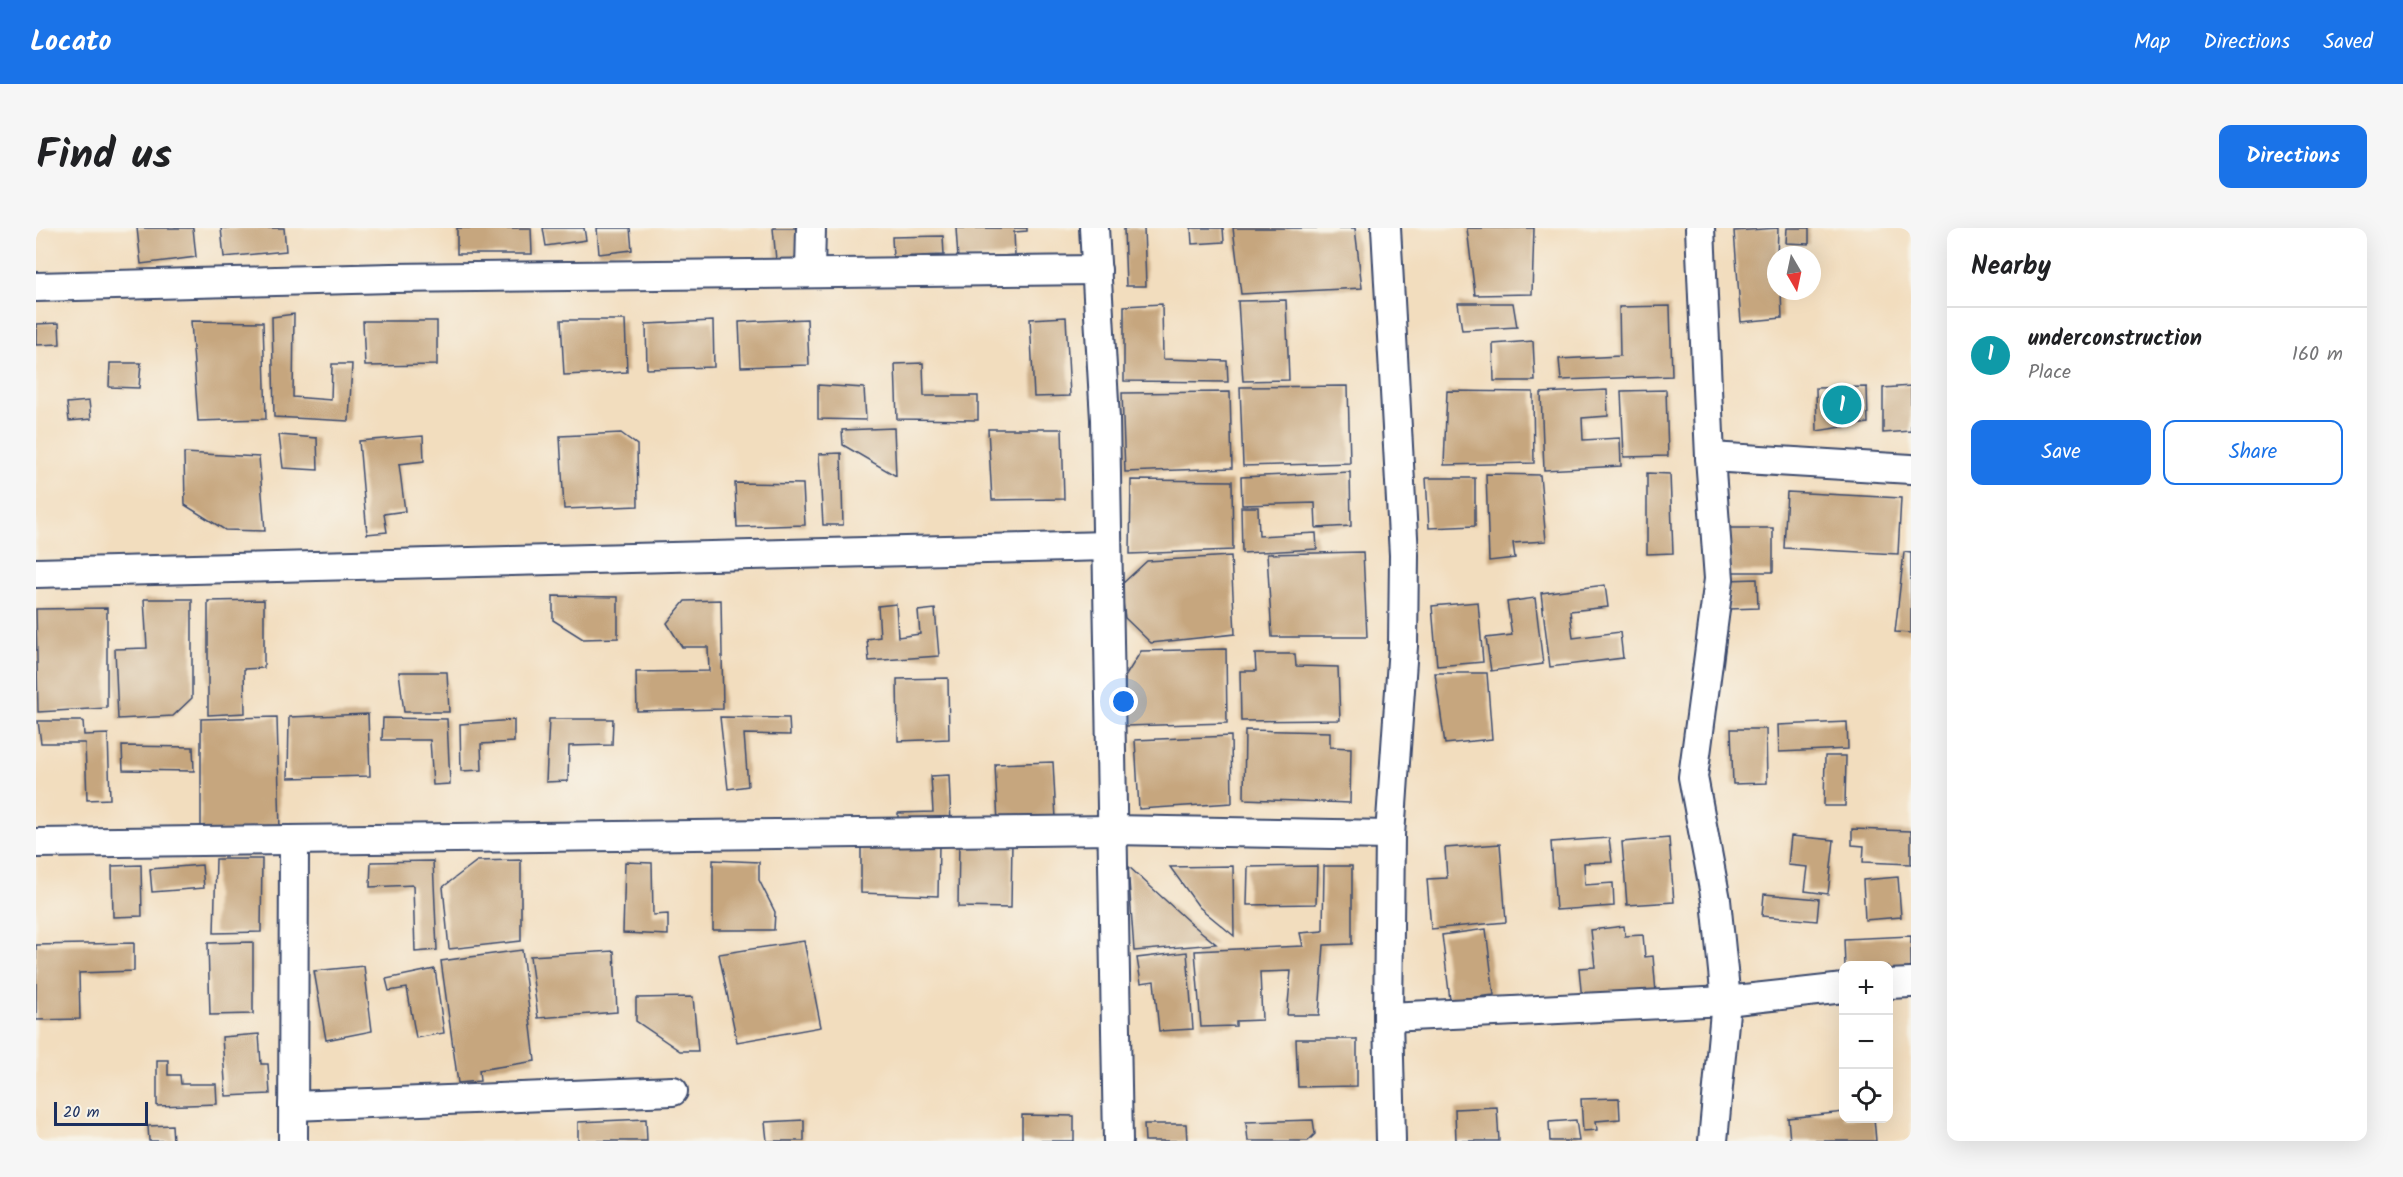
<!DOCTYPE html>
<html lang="en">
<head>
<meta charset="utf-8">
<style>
  body { margin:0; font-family:Kalam,sans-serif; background:#f6f6f6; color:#202124 }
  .controls { position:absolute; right:18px; bottom:18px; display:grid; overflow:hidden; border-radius:12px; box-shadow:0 6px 24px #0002 }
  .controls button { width:54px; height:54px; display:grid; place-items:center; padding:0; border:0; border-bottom:2px solid #e0e0e0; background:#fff; color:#202124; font:30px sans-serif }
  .compass { position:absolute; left:1731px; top:18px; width:54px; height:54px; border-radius:50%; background:#fff; box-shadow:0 6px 24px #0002; rotate:171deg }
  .scale { position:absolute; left:18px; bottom:15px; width:94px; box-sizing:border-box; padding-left:6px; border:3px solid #1b2f5e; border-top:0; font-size:16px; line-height:21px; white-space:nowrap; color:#1b2f5e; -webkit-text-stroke:4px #f7f3e8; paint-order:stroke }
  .you { position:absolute; left:1088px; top:474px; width:21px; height:21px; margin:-15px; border:4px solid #fff; border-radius:50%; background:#1a73e8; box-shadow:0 0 0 9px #1a73e833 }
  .badge { display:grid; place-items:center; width:39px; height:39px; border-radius:50%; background:#1a73e8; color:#fff; font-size:20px; font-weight:700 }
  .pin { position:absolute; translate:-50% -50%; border:3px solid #fff; box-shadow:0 2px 6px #0006 }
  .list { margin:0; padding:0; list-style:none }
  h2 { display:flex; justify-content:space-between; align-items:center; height:78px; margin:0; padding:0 24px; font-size:26px }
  h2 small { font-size:20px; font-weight:400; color:#757577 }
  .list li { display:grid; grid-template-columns:39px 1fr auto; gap:18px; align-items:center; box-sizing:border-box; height:96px; padding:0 24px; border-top:2px solid #e0e0e0 }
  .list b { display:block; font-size:22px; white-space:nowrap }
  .list p { margin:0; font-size:20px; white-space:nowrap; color:#757577 }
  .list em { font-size:20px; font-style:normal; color:#757577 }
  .actions { display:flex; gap:12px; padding:18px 24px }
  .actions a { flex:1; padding:14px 0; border:2px solid #1a73e8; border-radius:12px; text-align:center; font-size:21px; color:#1a73e8 }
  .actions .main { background:#1a73e8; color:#fff }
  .icon { flex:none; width:33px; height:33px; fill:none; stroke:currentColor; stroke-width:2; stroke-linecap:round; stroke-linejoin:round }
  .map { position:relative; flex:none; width:1875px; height:913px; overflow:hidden; border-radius:12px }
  header { display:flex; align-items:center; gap:36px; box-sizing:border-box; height:84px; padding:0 30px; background:#1a73e8; color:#fff }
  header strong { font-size:28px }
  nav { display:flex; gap:33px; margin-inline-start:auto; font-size:21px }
  .intro { display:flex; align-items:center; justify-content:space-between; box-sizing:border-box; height:144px; padding:0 36px }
  h1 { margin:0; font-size:42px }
  .button { padding:15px 27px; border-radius:12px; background:#1a73e8; color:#fff; font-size:21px; font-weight:700 }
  main { display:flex; gap:36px; padding:0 36px }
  aside { flex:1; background:#fff; border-radius:12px; box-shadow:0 6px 24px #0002 }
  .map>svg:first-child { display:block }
</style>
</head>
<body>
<header>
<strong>Locato</strong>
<nav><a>Map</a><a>Directions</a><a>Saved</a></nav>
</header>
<div class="intro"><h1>Find us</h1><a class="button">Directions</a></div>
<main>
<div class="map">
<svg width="1875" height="913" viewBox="0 0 1875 913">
  <rect width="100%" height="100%" fill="#f7f3e8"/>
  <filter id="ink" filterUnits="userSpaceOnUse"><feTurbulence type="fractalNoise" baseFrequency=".0167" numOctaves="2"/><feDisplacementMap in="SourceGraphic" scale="12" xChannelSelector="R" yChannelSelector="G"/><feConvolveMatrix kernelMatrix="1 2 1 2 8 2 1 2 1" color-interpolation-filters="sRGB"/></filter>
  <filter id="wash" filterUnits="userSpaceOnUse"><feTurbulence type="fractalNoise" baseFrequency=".008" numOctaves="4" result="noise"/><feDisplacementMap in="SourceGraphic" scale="24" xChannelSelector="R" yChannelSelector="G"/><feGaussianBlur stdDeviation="1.35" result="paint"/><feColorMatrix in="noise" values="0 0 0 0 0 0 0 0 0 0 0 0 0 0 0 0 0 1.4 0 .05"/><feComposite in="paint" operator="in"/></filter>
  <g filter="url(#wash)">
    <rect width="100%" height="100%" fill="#f2ddbe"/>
    <g id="blocks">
      <g fill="#c6a67e">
        <path d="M101 0H157L160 29 105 36Z"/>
        <path d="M185 0H248L250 23 188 29Z"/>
        <path d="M421 0H495L496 26H421Z"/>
        <path d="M507 0H548L550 12 510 18Z"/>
        <path d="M561 0H594L596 22 563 26Z"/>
        <path d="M737 0H760L763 30 740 32Z"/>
        <path d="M920 0H991V3L978 4 979 27 922 31Z"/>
        <path d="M1088 0H1108L1110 58H1090Z"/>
        <path d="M1155 0H1187L1188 14 1156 16Z"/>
        <path d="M1197 0H1319L1326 60 1205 66Z"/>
        <path d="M1431 0H1498L1496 66 1439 67Z"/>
        <path d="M1742 0 1740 63H1745L1746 90 1705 94 1698 3Z"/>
        <path d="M1751 0H1773V16L1750 15Z"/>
        <path d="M907 8 908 27 857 29 856 9Z"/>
        <path d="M1250 72 1253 152 1207 153 1202 73Z"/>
        <path d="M1422 75H1477L1481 99 1426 102Z"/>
        <path d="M1126 76 1127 131 1191 133 1192 154 1088 153V78Z"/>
        <path d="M1634 78 1636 148 1525 152 1523 131 1584 128 1583 79Z"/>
        <path d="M258 86 257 169 295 172 296 136H316L313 193 238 189 236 89Z"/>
        <path d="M1030 89 1034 168 998 169 994 91Z"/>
        <path d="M771 91 773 137 705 139 703 94Z"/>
        <path d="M525 92H589L591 144 528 147Z"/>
        <path d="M155 93 227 94 230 191 162 193Z"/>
        <path d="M327 93H401V137L329 138Z"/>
        <path d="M677 93 678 139 611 141 610 96Z"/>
        <path d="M23 95 24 116 0 117V96Z"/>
        <path d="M1497 113 1499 153H1458L1457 116Z"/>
        <path d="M74 135H105L103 160 73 159Z"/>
        <path d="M887 135 888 168H942V192L861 191 859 136Z"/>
        <path d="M782 157 828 160 830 192 782 191Z"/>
        <path d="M1312 158 1314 235 1207 238 1204 159Z"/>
        <path d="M1875 158V203L1847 205V160Z"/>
        <path d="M1831 159 1832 195 1781 203 1780 160Z"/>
        <path d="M1571 162 1572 188 1546 190 1547 212 1584 210 1585 238 1508 242 1505 165Z"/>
        <path d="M1630 162 1632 228 1588 229 1585 163Z"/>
        <path d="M1411 163 1497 164 1498 235 1408 237Z"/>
        <path d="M1194 164 1196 240 1089 244 1086 165Z"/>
        <path d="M53 173 55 191 33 193 31 175Z"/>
        <path d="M858 200 860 248 807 217 806 202Z"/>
        <path d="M952 201H1026L1028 271 956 272Z"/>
        <path d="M585 205 601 217 602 278 528 281 524 208Z"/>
        <path d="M243 207 281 210 282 242 247 240Z"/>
        <path d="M387 208 388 233 363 236 369 283 348 286 351 304 331 306 323 213Z"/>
        <path d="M148 225 223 229 229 303 189 302 149 277Z"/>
        <path d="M805 225 807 297H787L783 226Z"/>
        <path d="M1314 244 1315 298 1280 300 1279 275 1206 277 1205 249Z"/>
        <path d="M1611 245 1634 246 1637 325 1611 326Z"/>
        <path d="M1450 246 1504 247 1510 313 1477 315 1479 330 1453 333Z"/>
        <path d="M1390 250H1439V298L1393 300Z"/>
        <path d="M1095 252 1196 253 1197 322 1094 326Z"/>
        <path d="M699 255 767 256 769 297 701 299Z"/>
        <path d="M1751 264 1865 270 1862 326 1748 320Z"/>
        <path d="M1205 279H1222L1223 308 1280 305 1281 321 1206 325Z"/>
        <path d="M1694 300H1737V344H1695Z"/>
        <path d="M1327 324 1331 409H1236L1231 326Z"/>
        <path d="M1868 324 1875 325V405L1859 404Z"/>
        <path d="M1195 328 1199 406 1115 415 1089 390 1085 357 1111 333Z"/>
        <path d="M1721 351 1722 380 1693 381 1692 352Z"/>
        <path d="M1569 357 1572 379 1534 383 1537 410 1584 404 1587 430 1514 439 1505 365Z"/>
        <path d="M517 368 582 369V410L547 411 517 392Z"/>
        <path d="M1499 370 1507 436 1455 443 1450 410 1476 407 1471 374Z"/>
        <path d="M108 371H156V470L137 488 82 491 79 421 111 420Z"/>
        <path d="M228 372V440L208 441 209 485 172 487V373Z"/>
        <path d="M685 372 687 481 601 483 600 444 673 443 672 419H646L631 395 649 373Z"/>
        <path d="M1442 374 1447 434 1401 438 1396 378Z"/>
        <path d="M860 376 862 409 884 406 882 383 899 381 903 428 833 433 831 411 844 409 842 378Z"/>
        <path d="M71 380V480L2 484 0 381Z"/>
        <path d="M1190 421 1191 495 1089 498V449L1105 423Z"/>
        <path d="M1219 426H1259L1260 438 1302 439 1304 492 1205 493 1204 443H1220Z"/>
        <path d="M363 444H411L413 484H368Z"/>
        <path d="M1399 445H1451L1456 511 1409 516Z"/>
        <path d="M912 450 913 511 862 513 861 451Z"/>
        <path d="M332 486 334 548 252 550 253 489Z"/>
        <path d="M241 489 244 603 165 604V491Z"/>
        <path d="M684 489 753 490 754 507 708 506 712 558 692 561Z"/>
        <path d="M347 490 411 491 414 556 397 557 394 512H346Z"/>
        <path d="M513 491H577L576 517 533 518 532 553 510 554Z"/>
        <path d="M478 492V514L445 516 446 542 425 543 424 496Z"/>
        <path d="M2 493H47L48 507 72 506 74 571 51 572 49 515H5Z"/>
        <path d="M1811 494 1812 521 1743 524 1742 497Z"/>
        <path d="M1695 501H1730L1731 555 1697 556Z"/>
        <path d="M1209 502 1294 504V519L1315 520 1314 575 1208 571Z"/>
        <path d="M1195 508 1196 575 1103 581 1099 512Z"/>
        <path d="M86 518 157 519 158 543 87 542Z"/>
        <path d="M1789 528H1810L1809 578H1788Z"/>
        <path d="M1017 534 1020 591 962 595 959 536Z"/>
        <path d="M913 547 915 596 862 597V585L897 584 895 548Z"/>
        <path d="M1816 601 1875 603V636L1827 634 1828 618 1816 617Z"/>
        <path d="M1755 608 1798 612 1792 666 1769 663 1772 639 1752 637Z"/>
        <path d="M1573 610 1576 634 1548 635 1549 657 1577 655 1578 678 1520 682 1515 614Z"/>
        <path d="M1633 610 1638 674 1591 677 1586 614Z"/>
        <path d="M923 611 976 612 975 680 922 679Z"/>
        <path d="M825 614 903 616 902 668 825 665Z"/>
        <path d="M1464 616 1470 694 1395 701 1391 651 1411 650 1409 620Z"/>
        <path d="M180 631H226L225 704 178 705Z"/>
        <path d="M485 632V713L413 721 407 659 441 633Z"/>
        <path d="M677 632 723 634V652L739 684 738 702H677Z"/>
        <path d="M397 633 401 722 379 724 377 657 334 659 335 634Z"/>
        <path d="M589 634 616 635 617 687 632 686V707L587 705Z"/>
        <path d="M105 637 106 688 77 689 76 638Z"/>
        <path d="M166 637 168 660 116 664 114 641Z"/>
        <path d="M1092 638 1152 693 1180 716 1098 723Z"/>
        <path d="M1197 638 1198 708 1163 679 1134 639Z"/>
        <path d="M1281 638 1280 676 1211 677 1212 639Z"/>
        <path d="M1288 638H1316V716L1288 717 1283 787H1251L1255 743 1224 744 1226 792 1200 793V798L1165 799 1159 723 1267 718 1264 705 1287 703Z"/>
        <path d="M1862 649 1865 689 1829 692 1827 652Z"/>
        <path d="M1728 666 1783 671 1781 693 1726 688Z"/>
        <path d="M1588 698 1589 708 1607 707 1609 729 1617 728 1620 765 1546 773 1543 740 1559 739 1555 702Z"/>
        <path d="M1450 701 1458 767 1414 772 1406 707Z"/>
        <path d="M1875 708V749L1852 750V738H1809L1808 711Z"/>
        <path d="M768 713 785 799 701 814 683 726Z"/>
        <path d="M217 714V786L174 787 172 715Z"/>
        <path d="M98 715V743L43 745 44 791 0 792V717Z"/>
        <path d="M486 722 499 833 443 842 444 853 422 855 405 733Z"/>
        <path d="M578 723 581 784 502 790 494 728Z"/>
        <path d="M1151 724 1157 801 1123 803 1118 753 1105 755 1101 730Z"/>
        <path d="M328 738 336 803 290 812 278 743Z"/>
        <path d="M399 741 408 805 380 810 371 760 353 763 350 751Z"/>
        <path d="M657 769 662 823H644L600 793V770Z"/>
        <path d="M223 806 225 836H232L234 866 190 868 186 809Z"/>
        <path d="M1260 811H1321V858L1262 859Z"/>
        <path d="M121 832H132V847H144L145 856H180L181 876 121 878Z"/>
        <path d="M1583 870 1584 891 1560 893 1561 902 1547 903 1545 871Z"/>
        <path d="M1461 879 1463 913H1420L1419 881Z"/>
        <path d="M1808 884V890H1838L1840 913H1754L1752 890Z"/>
        <path d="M986 887 1038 888V913H986Z"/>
        <path d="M610 891 611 913H542V894Z"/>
        <path d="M768 892V913H731L729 894Z"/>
        <path d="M1277 892 1279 906 1272 913H1212L1210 894Z"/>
        <path d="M1540 892 1543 913H1514L1513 894Z"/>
        <path d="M1108 896H1150L1151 913H1109Z"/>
        <path d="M136 897 137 913H113L112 898Z"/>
      </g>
    </g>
  </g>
  <g filter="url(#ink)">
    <use href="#blocks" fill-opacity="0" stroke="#3b496c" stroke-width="1.5"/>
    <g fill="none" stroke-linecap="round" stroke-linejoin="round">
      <defs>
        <g id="minor">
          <path d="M1058 0 1069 191 1082 913"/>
          <path d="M1350 0 1368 327 1367 418 1354 607 1352 789 1355 913"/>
          <path d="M1664 0 1674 229 1683 351 1657 549 1680 672 1690 773 1677 913"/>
          <path d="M774 44 775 0"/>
          <path d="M0 59 355 50 1061 42"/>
          <path d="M1674 229 1875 241"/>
          <path d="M0 345 1071 318"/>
          <path d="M0 615 1076 602 1354 607"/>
          <path d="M1852 756 1875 755"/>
          <path d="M1352 789 1690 773 1808 760"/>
          <path d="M257 878 637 863"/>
          <path d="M257 913 258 613"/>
        </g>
      </defs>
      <use href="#minor" stroke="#3b496c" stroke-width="32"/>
      <use href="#minor" stroke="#fff" stroke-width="28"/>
    </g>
  </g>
</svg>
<div class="controls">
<button>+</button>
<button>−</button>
<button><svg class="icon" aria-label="locate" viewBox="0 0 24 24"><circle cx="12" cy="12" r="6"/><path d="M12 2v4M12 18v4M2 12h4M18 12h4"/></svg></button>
</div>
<svg class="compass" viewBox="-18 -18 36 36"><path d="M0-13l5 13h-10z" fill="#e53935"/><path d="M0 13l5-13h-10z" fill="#757577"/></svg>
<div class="scale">20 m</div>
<div class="you"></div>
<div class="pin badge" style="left:1806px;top:177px;background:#0f9aa8">1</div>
</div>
<aside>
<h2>Nearby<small></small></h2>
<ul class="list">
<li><span class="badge" style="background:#0f9aa8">1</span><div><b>underconstruction</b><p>Place</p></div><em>160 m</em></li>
</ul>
<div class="actions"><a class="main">Save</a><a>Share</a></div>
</aside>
</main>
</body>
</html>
